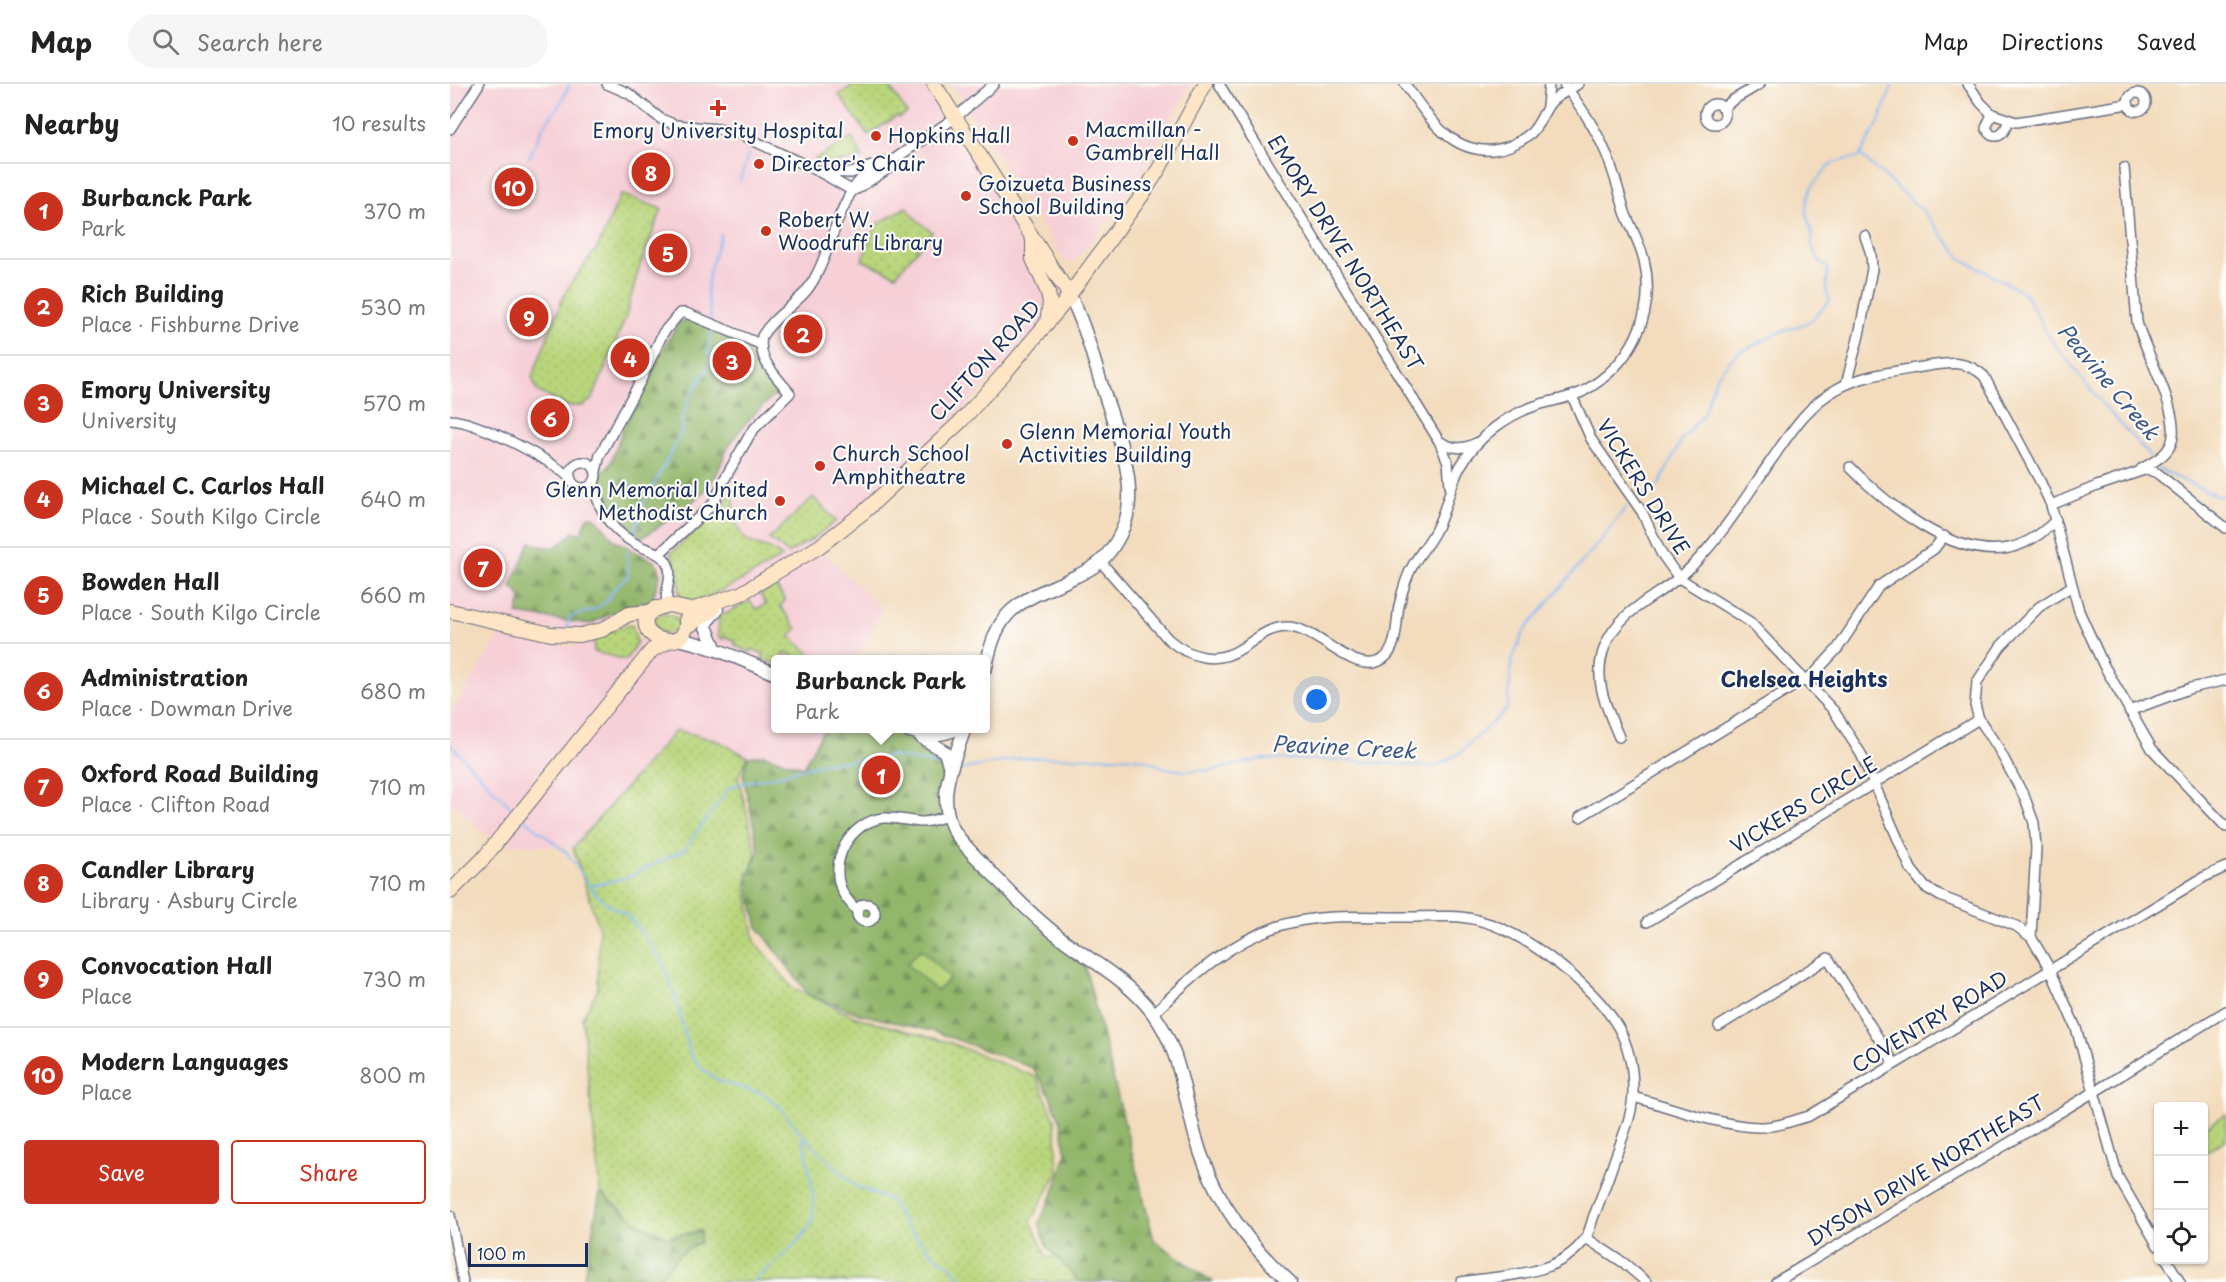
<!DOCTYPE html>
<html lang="en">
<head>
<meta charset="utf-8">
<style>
  body { margin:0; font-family:"Playpen Sans",sans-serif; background:#f6f6f6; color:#222 }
  .controls { position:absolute; right:18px; bottom:18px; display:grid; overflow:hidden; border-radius:6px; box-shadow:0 2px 4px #0004 }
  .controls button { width:54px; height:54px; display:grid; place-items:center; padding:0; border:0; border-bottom:2px solid #e0e0e0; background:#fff; color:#222; font:30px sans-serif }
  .scale { position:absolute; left:18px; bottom:15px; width:120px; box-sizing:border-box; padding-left:6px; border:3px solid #1b2f5e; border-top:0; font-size:16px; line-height:21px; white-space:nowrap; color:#1b2f5e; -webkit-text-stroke:4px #fdfcf7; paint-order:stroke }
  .you { position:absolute; left:867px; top:616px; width:21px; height:21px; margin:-15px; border:4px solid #fff; border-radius:50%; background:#1a73e8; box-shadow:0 0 0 9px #1a73e833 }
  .badge { display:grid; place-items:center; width:39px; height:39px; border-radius:50%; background:#c8321e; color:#fff; font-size:20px; font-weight:700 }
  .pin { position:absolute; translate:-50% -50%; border:3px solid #fff; box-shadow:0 2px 6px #0006 }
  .popup { position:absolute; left:321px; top:571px; width:219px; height:78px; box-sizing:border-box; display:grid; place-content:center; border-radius:6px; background:#fff; filter:drop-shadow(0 2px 4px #0005); font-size:20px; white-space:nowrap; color:#767676 }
  .popup b { font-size:22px; color:#222 }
  .popup::after { content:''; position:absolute; left:50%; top:100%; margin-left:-12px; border:12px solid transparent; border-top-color:#fff }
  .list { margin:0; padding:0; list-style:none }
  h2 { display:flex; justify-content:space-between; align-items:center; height:78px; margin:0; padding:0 24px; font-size:26px }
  h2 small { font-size:20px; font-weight:400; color:#767676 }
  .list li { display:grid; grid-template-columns:39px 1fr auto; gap:18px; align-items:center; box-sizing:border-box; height:96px; padding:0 24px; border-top:2px solid #e0e0e0 }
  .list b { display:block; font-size:22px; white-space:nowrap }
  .list p { margin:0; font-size:20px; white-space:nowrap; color:#767676 }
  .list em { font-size:20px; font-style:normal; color:#767676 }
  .actions { display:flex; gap:12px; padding:18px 24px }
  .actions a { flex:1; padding:14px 0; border:2px solid #c8321e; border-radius:6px; text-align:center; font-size:21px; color:#c8321e }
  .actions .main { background:#c8321e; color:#fff }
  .icon { flex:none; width:33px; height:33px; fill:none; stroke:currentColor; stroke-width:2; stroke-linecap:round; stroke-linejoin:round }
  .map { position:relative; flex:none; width:1776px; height:1198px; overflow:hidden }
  header { display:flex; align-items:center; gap:36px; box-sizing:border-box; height:84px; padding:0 30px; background:#fff; border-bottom:2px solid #e0e0e0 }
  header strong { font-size:28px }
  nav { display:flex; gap:33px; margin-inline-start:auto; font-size:21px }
  .search { width:420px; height:54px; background:#f6f6f6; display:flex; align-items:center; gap:15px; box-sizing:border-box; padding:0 21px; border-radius:33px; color:#767676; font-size:22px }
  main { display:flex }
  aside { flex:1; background:#fff }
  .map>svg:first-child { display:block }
</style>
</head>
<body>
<header>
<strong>Map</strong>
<div class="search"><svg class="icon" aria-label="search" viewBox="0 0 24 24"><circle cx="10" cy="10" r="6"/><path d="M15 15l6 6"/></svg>Search here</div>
<nav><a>Map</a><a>Directions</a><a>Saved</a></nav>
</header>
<main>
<aside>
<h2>Nearby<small>10 results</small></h2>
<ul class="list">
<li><span class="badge">1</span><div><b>Burbanck Park</b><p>Park</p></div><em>370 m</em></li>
<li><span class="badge">2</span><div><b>Rich Building</b><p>Place · Fishburne Drive</p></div><em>530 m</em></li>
<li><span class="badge">3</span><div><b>Emory University</b><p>University</p></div><em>570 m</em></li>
<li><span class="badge">4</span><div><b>Michael C. Carlos Hall</b><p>Place · South Kilgo Circle</p></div><em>640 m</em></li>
<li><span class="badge">5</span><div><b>Bowden Hall</b><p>Place · South Kilgo Circle</p></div><em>660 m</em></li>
<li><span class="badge">6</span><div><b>Administration</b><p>Place · Dowman Drive</p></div><em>680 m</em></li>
<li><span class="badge">7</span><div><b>Oxford Road Building</b><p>Place · Clifton Road</p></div><em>710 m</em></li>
<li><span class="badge">8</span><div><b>Candler Library</b><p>Library · Asbury Circle</p></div><em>710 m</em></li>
<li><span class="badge">9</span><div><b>Convocation Hall</b><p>Place</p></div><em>730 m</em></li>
<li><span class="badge">10</span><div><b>Modern Languages</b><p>Place</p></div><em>800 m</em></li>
</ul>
<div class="actions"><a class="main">Save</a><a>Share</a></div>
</aside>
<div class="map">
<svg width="1776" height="1198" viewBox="0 0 1776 1198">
  <defs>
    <pattern id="grass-dots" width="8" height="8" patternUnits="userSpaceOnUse" patternTransform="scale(1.5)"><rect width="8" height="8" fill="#b9d57b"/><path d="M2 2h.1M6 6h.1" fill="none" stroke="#9eb76d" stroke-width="1.8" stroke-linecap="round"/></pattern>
    <pattern id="forest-firs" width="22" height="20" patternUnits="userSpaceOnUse" patternTransform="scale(1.5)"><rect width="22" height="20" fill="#92b66b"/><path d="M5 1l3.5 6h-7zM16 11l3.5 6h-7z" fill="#76945b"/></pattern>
  </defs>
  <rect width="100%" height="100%" fill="#fdfcf7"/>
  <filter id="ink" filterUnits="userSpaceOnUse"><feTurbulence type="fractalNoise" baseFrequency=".0167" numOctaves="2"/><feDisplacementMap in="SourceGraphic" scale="12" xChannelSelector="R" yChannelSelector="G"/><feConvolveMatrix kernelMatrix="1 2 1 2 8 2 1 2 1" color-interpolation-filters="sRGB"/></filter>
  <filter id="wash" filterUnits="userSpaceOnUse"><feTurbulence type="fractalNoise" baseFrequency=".008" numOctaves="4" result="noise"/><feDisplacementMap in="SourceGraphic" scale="24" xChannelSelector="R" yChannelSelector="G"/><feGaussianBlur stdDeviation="1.35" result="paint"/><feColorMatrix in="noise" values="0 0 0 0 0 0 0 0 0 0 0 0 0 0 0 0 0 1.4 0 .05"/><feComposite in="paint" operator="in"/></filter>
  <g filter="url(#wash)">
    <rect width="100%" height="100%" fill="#f3dcbd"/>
    <g fill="#f6cfd7">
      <path d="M0 0H484L620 212 600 235 415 427 290 510 225 523 130 551 0 527Z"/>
      <path d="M501 0H740L692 90 630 171 625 176 616 178Z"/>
      <path d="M370 466 433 525 408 575 326 576V644L374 645 353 683 314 671 298 673 268 657 227 646 123 764 45 759 0 717V631L51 549 123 563 124 558 141 556 186 557 230 548Z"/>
    </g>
    <g fill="url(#grass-dots)" stroke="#6a826c" stroke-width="1.5">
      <path d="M401 0H438L457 29 449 34 447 32 418 51 389 11 402 2Z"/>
      <path d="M402 54 413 74 371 81 365 75Z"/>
      <path d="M171 110 212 125 189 184 175 235 142 316 132 322H116L87 307 82 293 112 216 121 199 148 163Z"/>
      <path d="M456 123 467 136 482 148 446 191 412 176 426 141Z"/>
      <path d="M284 407C284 425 282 450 302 459 316 465 317 461 332 473 314 484 254 520 236 517L229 510V499L221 469 265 430Z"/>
      <path d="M363 413 386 437 361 456 338 469 319 455Z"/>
      <path d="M326 502 335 517 330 522 347 545 340 552 366 575H352L335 569 332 575 326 576V580L312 575 314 570 302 565 300 569 285 561 286 557 274 552 273 556 268 552 269 533 300 517 306 525 316 520 310 510Z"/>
      <path d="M216 530 227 534 229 542C220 552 207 552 204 538L209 531Z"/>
      <path d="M182 541 187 558 176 576 144 568V555L171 543Z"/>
      <path d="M226 646 268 657 298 673 288 692 306 769 296 802 305 858 342 903 405 933 498 958 586 993 605 1035 608 1088 581 1137 597 1174 639 1165 681 1198H206L228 1172 250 1158V1147L217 1153 188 1139 150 1108 132 934 148 905 149 843 123 764Z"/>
      <path d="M1776 1030V1056L1754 1069V1044Z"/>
    </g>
    <g fill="url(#forest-firs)" stroke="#567264" stroke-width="1.5">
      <path d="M241 235 294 260 299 264 304 278 329 308C310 323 292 340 279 362 272 374 270 388 261 399 247 418 213 440 193 453 170 440 160 419 149 395L152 389 161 379 175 338 208 274 229 238Z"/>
      <path d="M140 432 147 435 164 456 205 478 209 484 210 491 202 516 177 522 140 540 67 530 71 515 67 507 61 503 80 458C102 468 109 464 124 447L131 450 137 435Z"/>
      <path d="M374 645H444L488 667 495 674 498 718 516 757 633 874 704 1156 763 1198H629L597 1163 589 1139 606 1103 616 1070 611 1038 599 1010 583 984 486 948 410 930 359 911 308 843 300 812 298 791 309 767 293 691 298 673 314 671 353 683Z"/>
      <path d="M150 1108 188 1139 217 1153 251 1147 250 1158 228 1172 206 1198H133Z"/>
    </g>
    <path fill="#b9d57b" stroke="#6a826c" stroke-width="1.5" d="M471 865 500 894 487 907 457 880Z"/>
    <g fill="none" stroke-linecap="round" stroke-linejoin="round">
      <g stroke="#88b9f4" stroke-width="2">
        <path d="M1410 71 1472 126 1512 175 1575 209 1599 253 1654 322 1700 372"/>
        <path d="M79 74 93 43 110 20 120 0"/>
        <path d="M290 96 299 69"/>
        <path d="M261 235 257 209 259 188 271 150"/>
        <path d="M1708 385 1767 412H1776"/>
        <path d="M1191 412 1209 401 1232 355 1253 331 1266 293 1286 270 1328 249 1354 240 1364 234 1380 216 1376 208 1378 185 1368 175 1362 162V150L1356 127 1357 115 1361 104 1376 85 1385 78 1409 73 1428 40 1443 0"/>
        <path d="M185 446 195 417 232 348 231 335 239 314 261 279 258 265 262 244"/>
        <path d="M117 543 120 533 146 525 157 517 164 505 178 492 177 469"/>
        <path d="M0 660 65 728"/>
        <path d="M509 686 570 674 673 673 693 675 715 684 734 687 764 686 813 675 891 676 984 683 1010 669 1057 625 1062 576 1074 547 1155 451 1176 423"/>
        <path d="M72 733 117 769 145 809 159 821 176 830 193 850 213 879 226 916 240 970 253 986 271 998 314 1010 330 1023 353 1052 405 1102 440 1116 456 1142 484 1171 502 1183 513 1198"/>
        <path d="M141 802 178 793 234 766 279 704 296 698 322 693 369 680 443 672 488 681"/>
        <path d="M303 1198C321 1182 350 1160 361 1139 369 1124 356 1070 353 1052"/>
      </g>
    </g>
  </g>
  <g filter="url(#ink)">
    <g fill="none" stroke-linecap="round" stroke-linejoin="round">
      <defs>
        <g id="minor">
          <path d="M157 0 178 9 211 35 226 41 268 45 287 49 368 87 403 107"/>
          <path d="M769 0 989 357 998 378 1000 402"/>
          <path d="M955 0C977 31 999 69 1043 66 1057 65 1070 58 1081 49 1090 40 1093 28 1101 18 1108 11 1120 6 1128 0"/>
          <path d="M1518 0 1531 19 1542 30 1566 38 1678 20"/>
          <circle cx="1687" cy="18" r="9"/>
          <circle cx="1265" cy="30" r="10"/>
          <path d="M1097 23 1099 0"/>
          <path d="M1273 24 1283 16 1310 0"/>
          <path d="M1542 30 1536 44 1541 51C1552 55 1555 46 1559 36"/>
          <path d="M0 45 29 0"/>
          <path d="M1674 84 1687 238C1695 269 1735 335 1720 362 1714 373 1702 379 1691 385"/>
          <path d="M374 88 401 89 422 82"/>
          <path d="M407 105 438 85 443 76"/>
          <path d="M1396 300 1409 251 1422 185 1421 170 1415 152"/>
          <path d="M1122 312 1141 355 1192 428 1211 469 1229 494 1300 538 1384 627 1411 670 1461 785 1475 803 1490 812 1566 842 1581 853"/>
          <path d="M0 336C27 337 100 375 120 394"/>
          <path d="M989 357C1002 365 1012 366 1026 359"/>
          <circle cx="133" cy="391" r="13"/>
          <path d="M1400 383C1436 420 1503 475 1559 464 1577 460 1593 449 1606 436"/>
          <path d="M146 387 150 371 191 296 213 249 230 229H236L310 260"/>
          <path d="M144 399C148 430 164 450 192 463 200 466 210 469 216 477 226 491 212 507 218 521"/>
          <path d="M1601 421 1647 402 1697 385 1707 389 1776 444"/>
          <path d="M209 470 263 420 274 396 302 347 340 309C326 292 307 276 312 252 323 233 344 222 357 206 387 167 386 89 443 76L506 33 544 0"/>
          <path d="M650 477 718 555C740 574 767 581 792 564 808 554 818 543 838 543 869 544 905 594 933 575 948 565 946 537 949 522 952 508 956 493 963 481 971 467 982 456 988 441 997 422 1000 402 1010 383 1027 353 1057 330 1091 320 1105 316 1119 314 1132 308 1180 282 1207 231 1194 176 1190 159 1181 144 1175 128 1169 108 1164 88 1156 69 1145 43 1130 22 1114 0"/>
          <path d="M1622 502 1589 523 1551 562 1527 598 1525 621 1529 635 1547 662 1575 714 1584 739 1586 764 1581 853 1600 885 1626 944 1668 1093 1708 1162"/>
          <path d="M1679 627 1741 604 1776 596"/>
          <path d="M1169 653C1156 623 1142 594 1155 562 1170 523 1214 511 1241 483 1271 453 1296 413 1320 378 1339 351 1357 321 1387 305 1410 292 1440 288 1466 284 1492 280 1513 273 1534 292L1590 397 1601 421 1629 527 1653 580 1702 665 1776 743"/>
          <path d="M1130 733 1364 590 1388 564 1429 502 1484 465 1494 452"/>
          <circle cx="416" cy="829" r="9"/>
          <path d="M407 827C403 822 396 815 393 809 377 778 400 738 433 734 446 733 458 737 471 738 480 738 490 734 498 732"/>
          <path d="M1197 838 1529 635"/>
          <path d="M704 929C741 893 778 859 829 842 869 829 913 833 954 833 979 833 1007 830 1031 837 1076 849 1145 903 1168 943 1178 961 1183 984 1183 1005 1184 1031 1170 1058 1162 1083 1156 1100 1150 1117 1143 1134 1141 1141 1139 1149 1135 1155 1108 1193 1053 1191 1011 1198"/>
          <path d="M1269 942 1378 874 1444 979"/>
          <path d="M1183 1013C1221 1023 1270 1042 1309 1043 1326 1043 1343 1037 1359 1032L1754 793 1776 783"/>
          <path d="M0 1131 13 1198"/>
          <path d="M1136 1154 1174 1179 1196 1198"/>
          <path d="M1717 1176 1730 1198"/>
          <path d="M1326 1198 1644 1008 1776 927"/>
        </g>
        <g id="tertiary">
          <path d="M227 555C261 561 294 577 326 590"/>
          <path d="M264 561 256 543 257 537 267 526"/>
          <path d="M536 583C547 527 565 519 614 498 626 492 640 487 650 478 666 463 678 440 679 417 681 379 663 338 652 302 642 271 635 240 620 212"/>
          <path d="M453 644C473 653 489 653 509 644"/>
          <path d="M515 644C504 677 486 711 503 745 511 759 524 771 535 782 559 808 583 833 611 854 642 878 678 896 702 928 729 962 734 1010 745 1051 761 1110 795 1158 840 1198"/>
          <path d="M471 653 495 668 500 684"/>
        </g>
        <g id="secondary">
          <path d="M583 156V175L598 209 600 219 597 238"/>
          <path d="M615 217 693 110 710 83 755 0"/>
          <path d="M206 524C170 549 239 577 236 536"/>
          <path d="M0 527 101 550 130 551 152 546 179 530 198 528 218 521 241 526 290 510 370 462 415 427 511 337 558 285 620 212 484 0"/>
          <path d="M237 543 263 526"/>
          <path d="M0 808 33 775 202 566 219 557"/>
        </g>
      </defs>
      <use href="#minor" stroke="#676c7f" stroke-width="12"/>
      <use href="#tertiary" stroke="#676c7f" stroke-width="15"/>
      <use href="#secondary" stroke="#676c7f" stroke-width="16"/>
      <use href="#minor" stroke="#fff" stroke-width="9"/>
      <use href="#tertiary" stroke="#fff" stroke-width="12"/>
      <use href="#secondary" stroke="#fde5c5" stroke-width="14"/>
    </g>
  </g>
  <g fill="#c8321e" stroke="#fdfcf7" stroke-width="2">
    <path d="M265 15h6v6h6v6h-6v6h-6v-6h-6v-6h6z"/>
    <circle cx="426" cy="52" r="6"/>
    <circle cx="623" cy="57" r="6"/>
    <circle cx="309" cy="80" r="6"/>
    <circle cx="516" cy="112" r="6"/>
    <circle cx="316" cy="147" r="6"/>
    <circle cx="557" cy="360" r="6"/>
    <circle cx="370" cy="382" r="6"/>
    <circle cx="330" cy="417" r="6"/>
  </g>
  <g text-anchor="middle" stroke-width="4.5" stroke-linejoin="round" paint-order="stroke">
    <g font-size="20" fill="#1b2f5e" stroke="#fdfcf7" text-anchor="start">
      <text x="635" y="53">Macmillan -<tspan x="635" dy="23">Gambrell Hall</tspan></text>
      <text x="268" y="54" text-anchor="middle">Emory University Hospital</text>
      <text x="438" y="59">Hopkins Hall</text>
      <text x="321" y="87">Director's Chair</text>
      <text x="528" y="107">Goizueta Business<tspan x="528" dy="23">School Building</tspan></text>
      <text x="328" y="143">Robert W.<tspan x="328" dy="23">Woodruff Library</tspan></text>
      <text x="569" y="355">Glenn Memorial Youth<tspan x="569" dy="23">Activities Building</tspan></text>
      <text x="382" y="377">Church School<tspan x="382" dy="23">Amphitheatre</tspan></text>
      <text x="318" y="413" text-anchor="end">Glenn Memorial United<tspan x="318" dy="23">Methodist Church</tspan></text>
    </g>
    <g font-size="20" fill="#1b2f5e" stroke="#fdfcf7">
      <text transform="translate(895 169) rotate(58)" y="7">EMORY DRIVE NORTHEAST</text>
      <text transform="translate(535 277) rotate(-48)" y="7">CLIFTON ROAD</text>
      <text transform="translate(1193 403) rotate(58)" y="7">VICKERS DRIVE</text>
      <text transform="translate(1354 721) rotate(-31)" y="7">VICKERS CIRCLE</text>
      <text transform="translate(1480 938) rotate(-31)" y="7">COVENTRY ROAD</text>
      <text transform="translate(1476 1087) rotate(-31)" y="7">DYSON DRIVE NORTHEAST</text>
    </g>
    <g font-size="21" font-style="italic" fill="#3c588b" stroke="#fdfcf7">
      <text transform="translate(1658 298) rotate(50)" y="7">Peavine Creek</text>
      <text transform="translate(894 664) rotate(3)" y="7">Peavine Creek</text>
    </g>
    <g font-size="21" font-weight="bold" fill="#1b2f5e" stroke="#fdfcf7">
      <text x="1354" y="603">Chelsea Heights</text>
    </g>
  </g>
</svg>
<div class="controls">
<button>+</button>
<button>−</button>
<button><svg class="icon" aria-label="locate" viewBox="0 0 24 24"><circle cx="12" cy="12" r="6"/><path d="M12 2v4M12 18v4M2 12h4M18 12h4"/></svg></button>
</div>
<div class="scale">100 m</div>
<div class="you"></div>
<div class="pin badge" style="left:431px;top:691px">1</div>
<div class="popup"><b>Burbanck Park</b>Park</div>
<div class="pin badge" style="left:353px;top:250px">2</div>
<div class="pin badge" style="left:282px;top:277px">3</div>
<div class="pin badge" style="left:180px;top:274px">4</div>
<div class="pin badge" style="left:218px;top:169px">5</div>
<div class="pin badge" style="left:100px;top:334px">6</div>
<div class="pin badge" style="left:33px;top:484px">7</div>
<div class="pin badge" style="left:201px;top:88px">8</div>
<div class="pin badge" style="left:79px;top:233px">9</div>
<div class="pin badge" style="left:64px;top:103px">10</div>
</div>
</main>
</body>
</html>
